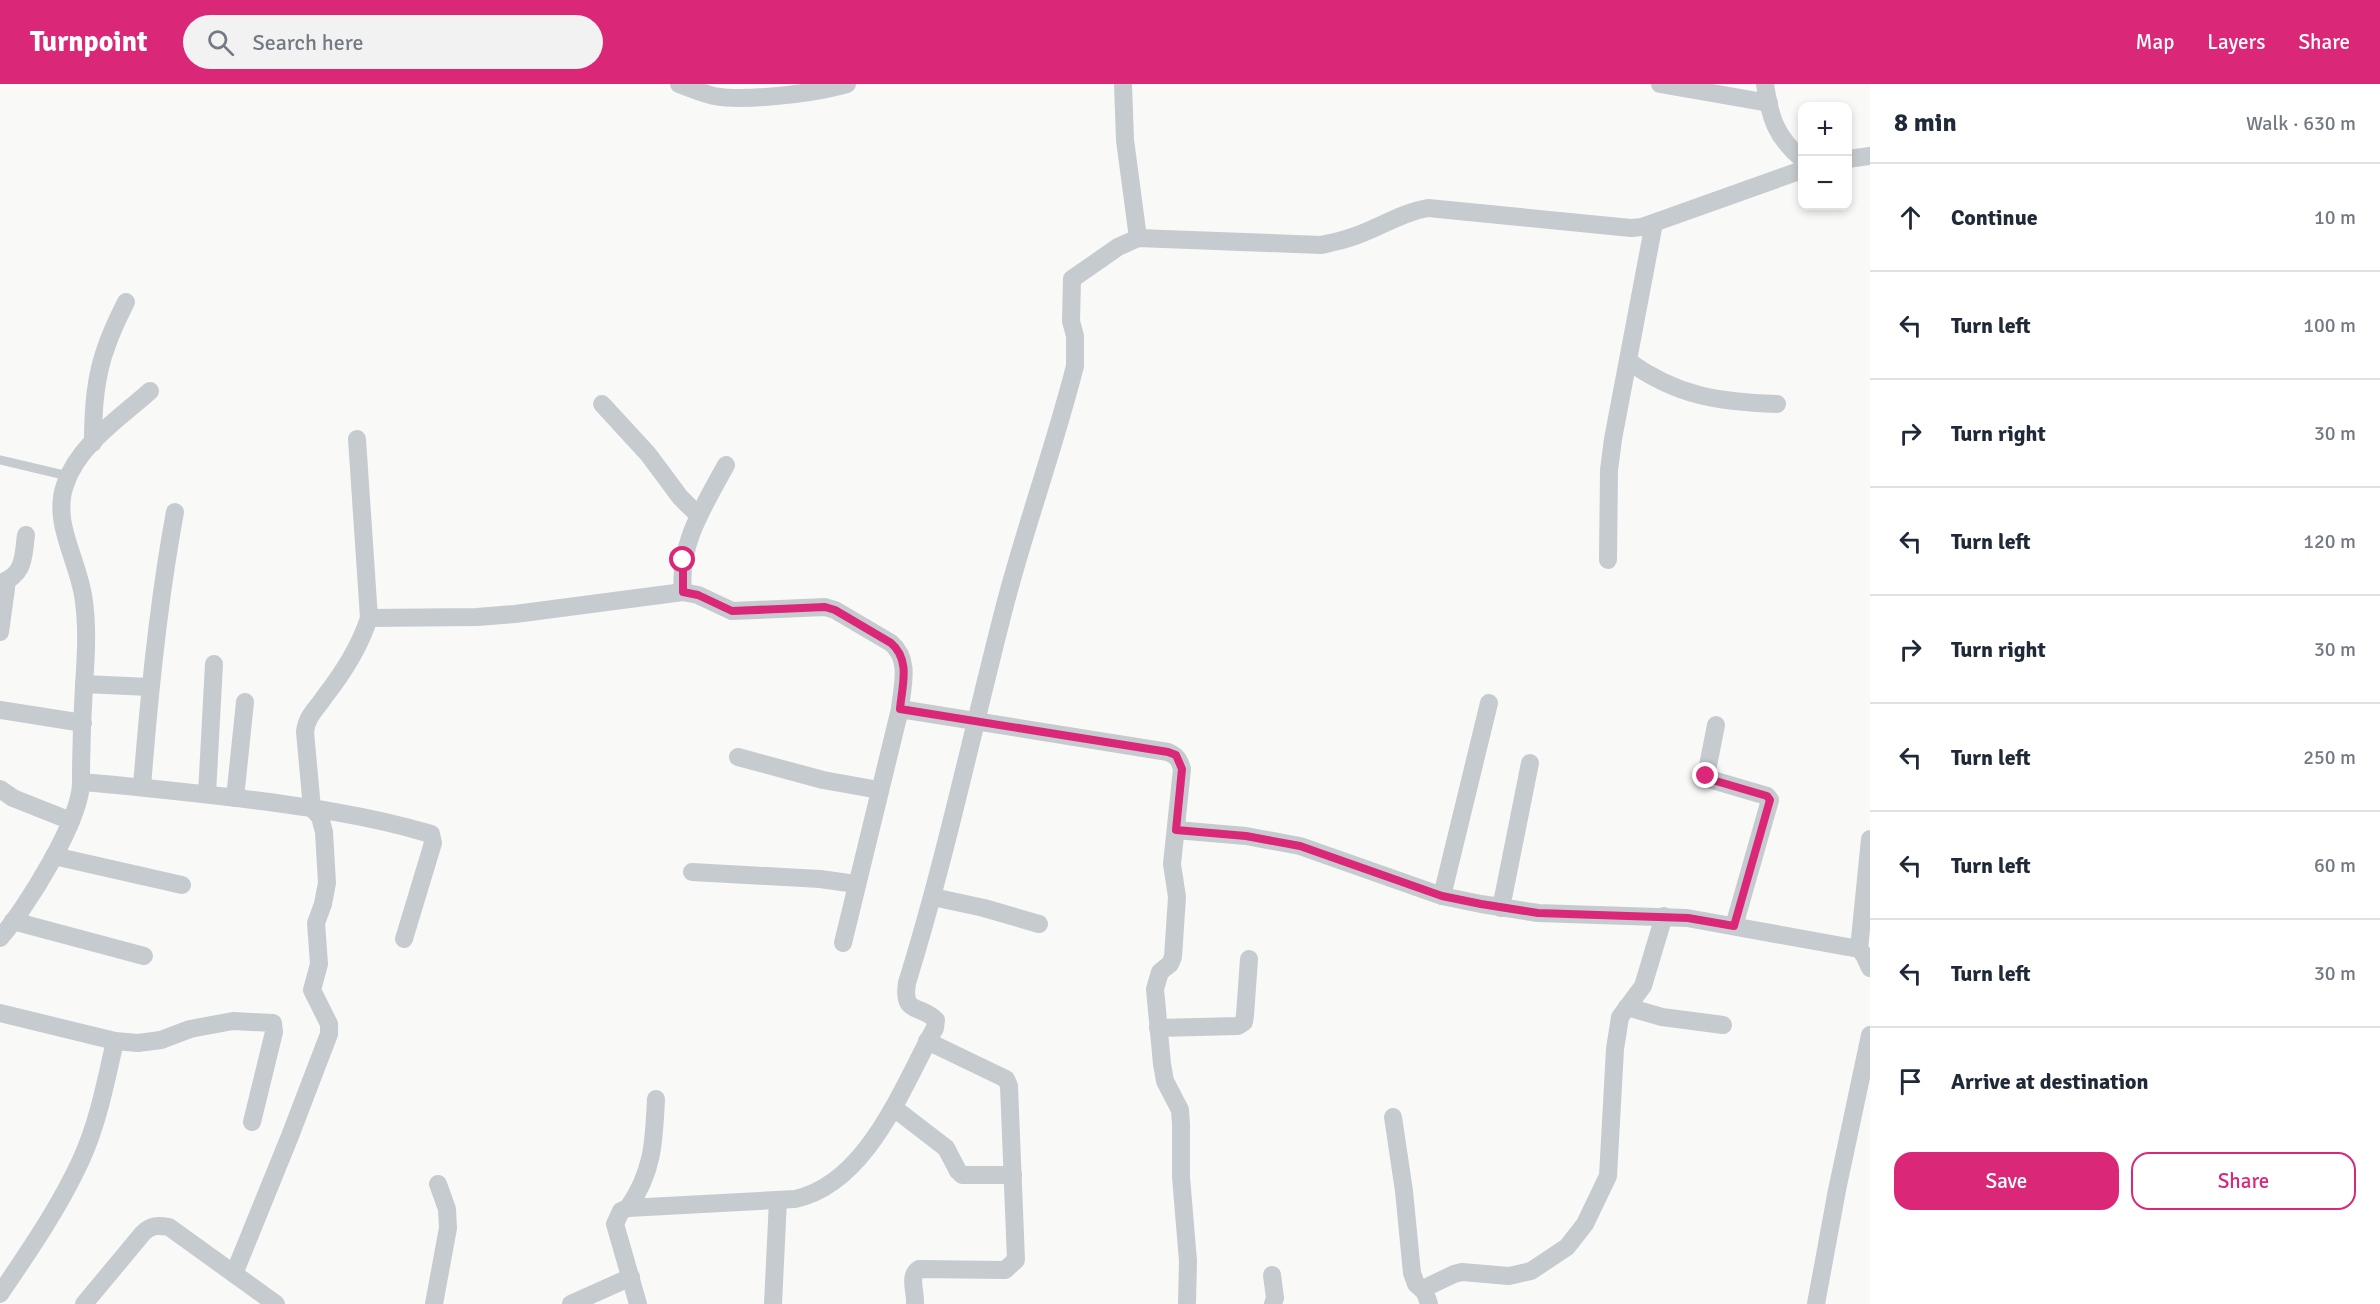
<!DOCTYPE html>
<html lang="en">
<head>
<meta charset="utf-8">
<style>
  body { margin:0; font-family:Signika,sans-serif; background:#f2f2f3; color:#1f2937 }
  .controls { position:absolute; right:18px; top:18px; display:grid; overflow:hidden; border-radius:12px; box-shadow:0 3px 9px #0003 }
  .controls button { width:54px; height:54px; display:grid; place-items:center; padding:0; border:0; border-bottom:2px solid #e0e1e3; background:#fff; color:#1f2937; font:30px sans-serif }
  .stop { position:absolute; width:18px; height:18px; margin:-14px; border:4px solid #db2777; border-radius:50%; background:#fff }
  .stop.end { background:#db2777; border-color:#fff; box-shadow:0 2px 6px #0008 }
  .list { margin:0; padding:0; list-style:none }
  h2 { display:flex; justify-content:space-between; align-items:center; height:78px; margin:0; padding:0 24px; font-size:26px }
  h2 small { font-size:20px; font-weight:400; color:#747a83 }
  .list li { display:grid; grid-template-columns:39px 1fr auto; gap:18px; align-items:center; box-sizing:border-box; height:108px; padding:0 24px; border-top:2px solid #e0e1e3 }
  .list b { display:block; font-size:22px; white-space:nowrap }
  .list em { font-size:20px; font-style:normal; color:#747a83 }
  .actions { display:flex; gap:12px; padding:18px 24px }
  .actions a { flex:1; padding:14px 0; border:2px solid #db2777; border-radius:18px; text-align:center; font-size:21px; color:#db2777 }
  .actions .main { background:#db2777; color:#fff }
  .icon { flex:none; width:33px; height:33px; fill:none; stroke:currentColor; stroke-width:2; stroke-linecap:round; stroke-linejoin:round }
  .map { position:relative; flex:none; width:1870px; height:1220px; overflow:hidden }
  header { display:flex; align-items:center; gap:36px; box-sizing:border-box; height:84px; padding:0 30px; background:#db2777; color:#fff }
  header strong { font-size:28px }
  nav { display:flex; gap:33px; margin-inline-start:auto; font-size:21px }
  .search { width:420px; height:54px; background:#f2f2f3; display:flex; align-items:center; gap:15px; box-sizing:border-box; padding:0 21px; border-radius:33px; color:#747a83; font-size:22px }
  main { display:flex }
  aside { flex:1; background:#fff }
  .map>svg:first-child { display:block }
</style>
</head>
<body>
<header>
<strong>Turnpoint</strong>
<div class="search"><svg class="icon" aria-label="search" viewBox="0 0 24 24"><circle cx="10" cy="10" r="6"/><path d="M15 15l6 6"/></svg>Search here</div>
<nav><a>Map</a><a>Layers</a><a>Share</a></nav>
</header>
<main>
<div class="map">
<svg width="1870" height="1220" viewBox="0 0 1870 1220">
  <rect width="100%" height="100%" fill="#f9f9f7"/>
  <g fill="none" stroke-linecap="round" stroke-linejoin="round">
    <path stroke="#c6cbcf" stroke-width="9" d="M0 376 68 392"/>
    <g stroke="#c6cbcf" stroke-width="18">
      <path d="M679 0C690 4 702 9 714 12 745 18 816 9 847 0"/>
      <path d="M1123 0 1125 56 1138 154"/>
      <path d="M1660 0 1769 19"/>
      <path d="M1765 0C1770 34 1776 53 1802 75"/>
      <path d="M1848 75 1870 72"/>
      <path d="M1628 277C1677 312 1718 318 1777 320"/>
      <path d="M602 320 648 370 680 413 699 432"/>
      <path d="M93 359C93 326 95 292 107 261 112 246 119 232 126 218"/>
      <path d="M1608 476 1609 386 1613 355 1654 139"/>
      <path d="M0 499C25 491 23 473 26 451"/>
      <path d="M683 508C678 460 704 422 726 381"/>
      <path d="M369 534 477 533 515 530 683 508 698 511 732 527 825 523 835 526 891 559C911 576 902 602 900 625L843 859"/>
      <path d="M0 548 7 497"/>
      <path d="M84 600 149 603"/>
      <path d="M900 625 1168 668C1177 672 1179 675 1182 685L1172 780 1177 813 1173 873 1170 880 1160 888 1155 905 1162 980 1165 997 1180 1026 1181 1041V1093L1188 1177 1187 1220"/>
      <path d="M0 626 83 639"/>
      <path d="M1716 641 1706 692 1709 695 1767 712 1770 716 1734 842"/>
      <path d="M738 673 823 696 879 706"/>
      <path d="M81 698C133 702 185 708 237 714 302 722 367 731 431 750L433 759 404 855"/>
      <path d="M142 703C149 611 158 519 175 428"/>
      <path d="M0 705 13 714 71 737"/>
      <path d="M207 710 214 580"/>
      <path d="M235 714 245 618"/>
      <path d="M1176 746 1246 752 1300 762 1442 812 1481 820 1538 829 1687 834 1859 865 1864 871 1870 884"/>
      <path d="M54 772 182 801"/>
      <path d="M692 788 820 795 856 800"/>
      <path d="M1442 812 1489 619"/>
      <path d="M933 813 984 824 1039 840"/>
      <path d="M1501 824 1530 679"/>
      <path d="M13 837 144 872"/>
      <path d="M0 854C25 826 82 735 81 697 81 666 82 634 84 602 86 572 88 541 83 511 77 474 52 438 65 401 78 361 120 334 150 307"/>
      <path d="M1859 865 1870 755"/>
      <path d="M1627 923 1662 933 1723 941"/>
      <path d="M0 929 115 957 138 959 161 956 190 945 233 937 273 939 274 948 252 1038"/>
      <path d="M1158 944 1238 942 1244 938 1245 931 1249 875"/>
      <path d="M894 1024 946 1064 958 1087 962 1091H1013"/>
      <path d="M1393 1033 1404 1107 1412 1189 1416 1200 1425 1208"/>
      <path d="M628 1124C653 1088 654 1058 656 1015"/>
      <path d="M234 1190 290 1052 329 950V940L312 906 319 880 316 839 323 820 327 799 324 748 320 733 312 724 305 648C307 631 316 626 325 612 343 589 360 562 369 534L357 355"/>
      <path d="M1272 1191 1275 1214 1273 1220"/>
      <path d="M0 1210C29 1167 59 1124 81 1076 98 1039 106 997 115 957"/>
      <path d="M84 1220 143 1149C151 1141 158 1141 169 1143L276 1220"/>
      <path d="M434 1220 448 1144 447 1125 438 1100"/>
      <path d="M571 1220 631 1193"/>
      <path d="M638 1220 615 1140 621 1127 628 1124 795 1115C868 1099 902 1003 935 944L936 936C920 920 902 931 907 899 946 773 973 644 1006 517 1027 438 1055 361 1075 282V252L1071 237 1072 195 1118 163 1138 154 1321 161C1330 159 1340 157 1349 154 1376 146 1399 129 1428 124L1631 144 1642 143 1802 86"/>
      <path d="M773 1220 778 1116"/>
      <path d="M915 1220C916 1208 908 1192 919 1185L1005 1186 1016 1176 1009 1002 1006 995 927 957"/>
      <path d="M1429 1220 1425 1208 1427 1203 1454 1190 1462 1188 1509 1192 1531 1187 1567 1163 1585 1140 1608 1092 1615 965 1620 933 1643 902 1664 832"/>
      <path d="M1816 1220 1837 1106 1870 951"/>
    </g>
  </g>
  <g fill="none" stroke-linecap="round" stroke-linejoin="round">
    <path stroke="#db2777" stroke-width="8" d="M683 476V508L698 511 732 527 825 523 835 526 891 559C911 576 902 602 900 625L1168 668 1176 671 1182 685 1176 746 1246 752 1300 762 1442 812 1481 820 1538 829 1688 834 1734 842 1770 716 1767 712 1709 695 1706 692"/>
  </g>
</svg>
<div class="controls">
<button>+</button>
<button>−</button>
</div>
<div class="stop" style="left:683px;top:476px"></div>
<div class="stop end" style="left:1706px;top:692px"></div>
</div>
<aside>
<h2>8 min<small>Walk · 630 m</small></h2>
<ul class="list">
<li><svg class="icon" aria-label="ahead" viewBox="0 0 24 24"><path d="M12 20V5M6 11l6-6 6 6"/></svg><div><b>Continue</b></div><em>10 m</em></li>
<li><svg class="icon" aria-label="left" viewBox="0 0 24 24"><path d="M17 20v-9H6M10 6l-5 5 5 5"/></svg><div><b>Turn left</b></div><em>100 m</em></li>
<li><svg class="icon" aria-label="right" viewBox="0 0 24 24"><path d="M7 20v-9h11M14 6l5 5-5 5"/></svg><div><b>Turn right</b></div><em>30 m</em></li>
<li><svg class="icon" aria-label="left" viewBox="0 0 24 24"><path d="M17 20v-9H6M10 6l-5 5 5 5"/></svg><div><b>Turn left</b></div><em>120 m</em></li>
<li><svg class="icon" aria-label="right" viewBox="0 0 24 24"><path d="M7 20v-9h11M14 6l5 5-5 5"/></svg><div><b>Turn right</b></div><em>30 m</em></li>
<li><svg class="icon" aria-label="left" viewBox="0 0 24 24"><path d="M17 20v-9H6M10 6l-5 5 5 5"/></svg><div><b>Turn left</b></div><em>250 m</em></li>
<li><svg class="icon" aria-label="left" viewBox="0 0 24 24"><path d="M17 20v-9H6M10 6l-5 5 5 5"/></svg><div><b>Turn left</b></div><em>60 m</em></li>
<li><svg class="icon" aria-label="left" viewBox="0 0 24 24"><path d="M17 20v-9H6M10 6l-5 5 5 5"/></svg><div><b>Turn left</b></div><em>30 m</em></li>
<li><svg class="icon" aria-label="arrive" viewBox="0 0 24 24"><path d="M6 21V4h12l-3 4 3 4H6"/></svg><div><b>Arrive at destination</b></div></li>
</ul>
<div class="actions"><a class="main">Save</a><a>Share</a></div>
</aside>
</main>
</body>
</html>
